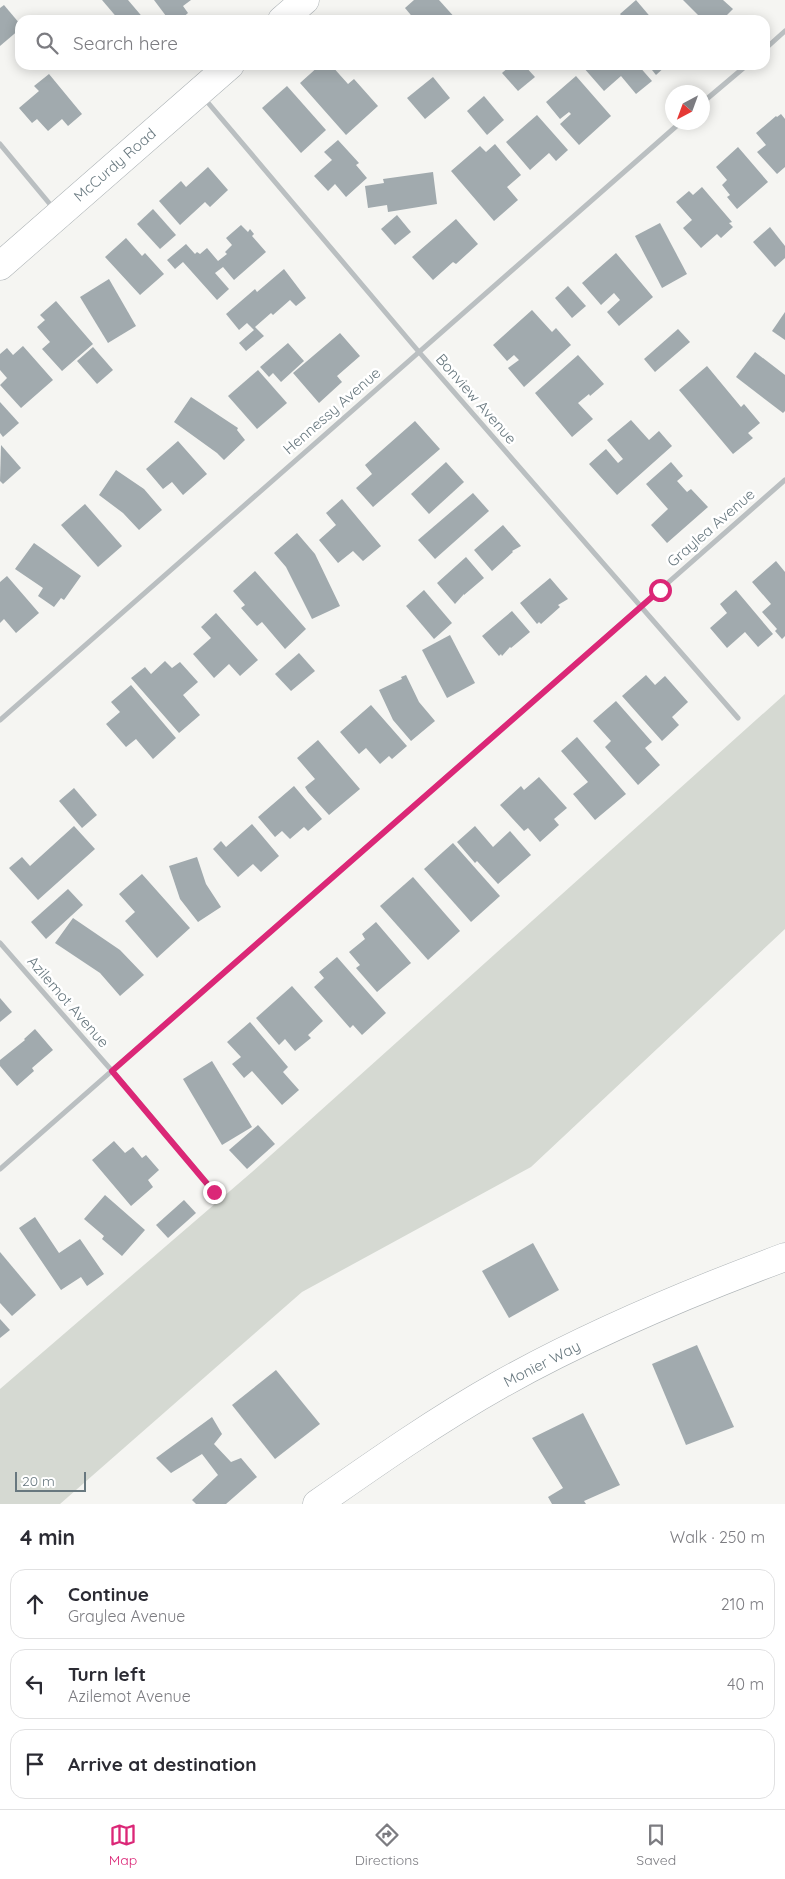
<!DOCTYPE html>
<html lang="en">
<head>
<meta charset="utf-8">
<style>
  body { margin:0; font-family:Quicksand,sans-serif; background:#f7f7f7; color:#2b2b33 }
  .compass { position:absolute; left:665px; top:85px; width:45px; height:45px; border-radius:50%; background:#fff; box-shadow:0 2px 12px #0003; rotate:221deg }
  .scale { position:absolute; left:15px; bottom:12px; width:71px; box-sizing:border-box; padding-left:5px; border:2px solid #68787f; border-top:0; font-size:14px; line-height:18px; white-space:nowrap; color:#68787f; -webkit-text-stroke:4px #fff; paint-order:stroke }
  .stop { position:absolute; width:15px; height:15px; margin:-11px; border:4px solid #db2777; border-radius:50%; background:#fff }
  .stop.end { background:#db2777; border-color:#fff; box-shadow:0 1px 5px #0008 }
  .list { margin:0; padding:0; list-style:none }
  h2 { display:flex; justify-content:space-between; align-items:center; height:65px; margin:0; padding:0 20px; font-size:21px }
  h2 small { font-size:16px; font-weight:400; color:#7c7c81 }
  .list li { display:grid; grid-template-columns:32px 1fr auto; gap:15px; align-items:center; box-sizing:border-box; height:70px; margin:0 10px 10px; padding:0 10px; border:1px solid #e1e1e2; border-radius:15px }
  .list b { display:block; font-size:19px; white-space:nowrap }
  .list p { margin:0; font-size:16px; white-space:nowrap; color:#7c7c81 }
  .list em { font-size:16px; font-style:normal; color:#7c7c81 }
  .icon { flex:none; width:28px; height:28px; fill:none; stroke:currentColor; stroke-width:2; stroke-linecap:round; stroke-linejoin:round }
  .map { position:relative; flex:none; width:785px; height:1504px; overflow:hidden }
  .search { position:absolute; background:#fff; box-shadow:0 2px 12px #0003; left:15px; right:15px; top:15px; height:55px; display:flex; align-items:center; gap:12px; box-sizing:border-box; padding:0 18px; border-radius:15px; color:#7c7c81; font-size:19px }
  .sheet { height:305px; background:#fff }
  nav { display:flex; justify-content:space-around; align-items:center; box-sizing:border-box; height:70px; border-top:1px solid #e1e1e2; background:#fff; font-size:14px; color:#7c7c81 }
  nav a { display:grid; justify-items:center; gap:2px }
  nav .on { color:#db2777 }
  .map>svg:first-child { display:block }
</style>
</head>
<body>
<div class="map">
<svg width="785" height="1504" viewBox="0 0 785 1504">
  <rect width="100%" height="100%" fill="#f5f5f2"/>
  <path fill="#d5d9d2" d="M785 694V929L531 1167 302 1292 60 1504H0V1389L252 1172Z"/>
  <g fill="#a1aaae">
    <path d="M102 0H128L145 20H119Z"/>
    <path d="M154 0H191L183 6 188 13 180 20H169Z"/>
    <path d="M414 0H439L457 20H415L405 8Z"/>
    <path d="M636 0 653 20H625L620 14Z"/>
    <path d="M683 0H723L733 9 722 20H703Z"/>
    <path d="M4 5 20 24V29L0 46V8Z"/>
    <path d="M320 65H331L348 84 354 79 378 106 346 135 300 83Z"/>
    <path d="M511 65H524L535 77 518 91 502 73Z"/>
    <path d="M585 65H638L652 81 636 94 621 76 604 91 583 67Z"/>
    <path d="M648 65H667L656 75Z"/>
    <path d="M49 74 82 114 68 126 62 119 48 131 37 119 32 123 19 108 39 91 34 86Z"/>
    <path d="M576 76 611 116 579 145 560 124 571 114 569 112 560 119 546 102Z"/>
    <path d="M433 77 450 98 425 119 407 98Z"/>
    <path d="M287 86 326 130 301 153 262 108Z"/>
    <path d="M484 96 504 120 487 135 467 111Z"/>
    <path d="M781 114 785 119V167L777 174 757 152 766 145 756 133 776 116 777 117Z"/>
    <path d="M537 115 568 150 556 161 549 153 530 170 506 142Z"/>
    <path d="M338 140 359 163 356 165 367 178 346 197 335 184 328 191 314 176 332 160 324 152Z"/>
    <path d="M495 144 521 175 507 187 518 200 494 221 451 171 480 146 486 152Z"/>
    <path d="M738 147 768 182 737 209 727 197 730 195 722 185 727 180 716 167Z"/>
    <path d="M208 167 228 190 210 207 205 202 180 225 159 201 181 181 186 187Z"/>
    <path d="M433 172 437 204 388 212 387 205 368 208 365 186 384 183 383 179Z"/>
    <path d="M702 187 732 222 729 223 733 227 721 238 717 234 701 248 683 228 692 220 676 202 689 191 693 195Z"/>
    <path d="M153 209 176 235 160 249 137 224Z"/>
    <path d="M397 215 411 232 395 245 381 229Z"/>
    <path d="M456 219 478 244 456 264 453 262 433 280 412 257Z"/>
    <path d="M660 223 687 274 662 288 635 236Z"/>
    <path d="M241 225 248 232 250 229 254 234 252 236 266 252 234 280 223 267 215 273 229 289 217 300 183 262 175 269 167 260 186 244 195 254 197 252 200 254 207 248 218 261 227 254 225 252 232 245 226 238Z"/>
    <path d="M770 227 785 246V258L775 267 753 242Z"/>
    <path d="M126 238 142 256 145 253 164 274 140 295 105 257Z"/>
    <path d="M616 253 653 297 619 326 607 312 620 300 614 293 601 305 582 283Z"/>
    <path d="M284 269 306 298 296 306 290 300 273 315 271 313 255 327 264 336 246 351 239 343 254 330 247 323 239 330 226 314 255 289 257 292Z"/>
    <path d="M109 279 136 326 108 343 80 297Z"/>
    <path d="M568 286 586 306 572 318 555 298Z"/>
    <path d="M56 301 93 344 62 371 42 349 50 342 37 327 45 320 40 315Z"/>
    <path d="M532 310 552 332 556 328 571 345 524 387 508 368 519 360 514 355 507 361 493 345Z"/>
    <path d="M785 312V340L772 331Z"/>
    <path d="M678 329 690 342 655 372 644 359Z"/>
    <path d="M340 333 360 356 337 376 342 382 319 403 293 373Z"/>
    <path d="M288 343 304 361 281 382 273 373 269 377 260 367Z"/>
    <path d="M23 346 53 380 21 408 0 385 7 378 0 370V354L7 348 13 355Z"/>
    <path d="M93 347 113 370 97 384 77 361Z"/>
    <path d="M755 352 785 375V411L783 413 736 377Z"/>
    <path d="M578 355 604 384 590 396 589 394 578 403 593 419 572 437 535 393Z"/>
    <path d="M707 366 741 407 744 404 760 423 748 433 753 438 733 454 679 390Z"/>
    <path d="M258 370 287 403 257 429 228 396Z"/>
    <path d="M191 397 238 428 237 430 245 440 224 460 217 453 174 422Z"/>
    <path d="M0 402 19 423 3 437 0 433Z"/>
    <path d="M631 420 649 440 659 431 672 446 617 495 589 464 606 449 618 463 623 459 607 440Z"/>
    <path d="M415 421 440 449 373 507 356 488 372 474 365 465Z"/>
    <path d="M178 441 207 474 183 495 172 482 163 489 146 469Z"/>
    <path d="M1 445 21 468 3 484 0 481Z"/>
    <path d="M446 462 464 482 429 514 411 494Z"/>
    <path d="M671 462 683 476 677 481 687 492 691 489 708 507 667 543 651 525 668 509 646 484Z"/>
    <path d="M116 470 144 489 162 510 139 530 123 513 99 495Z"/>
    <path d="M473 493 489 511 435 559 418 540Z"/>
    <path d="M342 499 381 546 363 561 353 551 338 563 319 540 336 525 326 513Z"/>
    <path d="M85 504 122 546 98 567 61 525Z"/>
    <path d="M503 525 521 546 512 551 513 552 492 571 474 550Z"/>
    <path d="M297 533 315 554 340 606 312 619 286 567 274 553Z"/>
    <path d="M34 543 81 576 64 600 61 598 54 607 38 596 43 588 15 569Z"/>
    <path d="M466 557 484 578 464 595V594L455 604 437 583Z"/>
    <path d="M776 561 785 572V636L782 639 775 631 777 629 762 612 771 604 752 582Z"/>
    <path d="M255 571 306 629 285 649 262 622 257 626 241 608 245 605 233 591Z"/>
    <path d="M7 576 39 613 16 633 4 619 0 623V582Z"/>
    <path d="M550 578 568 599 558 605 560 607 541 624 539 622 537 624 520 603Z"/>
    <path d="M424 590 452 623 434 639 406 606Z"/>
    <path d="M736 590 773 634 758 647 745 632 727 648 710 628 727 613 720 604Z"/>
    <path d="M512 611 530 632 511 648 510 647 502 656 501 654 499 656 482 636Z"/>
    <path d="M216 613 258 660 240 676 229 664 214 678 193 654 211 638 201 627Z"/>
    <path d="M450 635 475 683 447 698 422 650Z"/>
    <path d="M299 653 315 671 291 691 275 674Z"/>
    <path d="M165 661 172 668 180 662 198 682 183 695 200 715 179 733 131 678 145 667 151 674Z"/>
    <path d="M406 675 419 702 435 721 411 741 393 720 379 690 402 679 401 677Z"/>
    <path d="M646 675 655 685 665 676 688 702 672 717 679 725 662 741 622 696Z"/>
    <path d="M131 685 176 738 153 759 136 739 126 747 106 724 120 712 111 702Z"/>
    <path d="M616 701 652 742 645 748 660 765 638 785 605 747 611 741 593 721Z"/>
    <path d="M371 705 407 746 392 759 389 756 380 764 366 748 359 754 340 732Z"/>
    <path d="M577 737 626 794 595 820 573 794 588 782 561 751Z"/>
    <path d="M318 740 360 789 329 815 308 792 305 787 315 779 297 758Z"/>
    <path d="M539 777 567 808 554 819 559 825 540 842 528 828 524 831 500 805 521 786 524 790Z"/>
    <path d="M294 786 322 819 308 831 304 827 290 839 282 831 275 837 258 817Z"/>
    <path d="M74 788 97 815 82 828 59 801Z"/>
    <path d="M252 824 279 856 261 872 253 864 238 877 213 849 221 841 226 847Z"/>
    <path d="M74 826 95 849 38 900 9 868 22 857 30 866Z"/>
    <path d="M475 826 493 847 510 831 531 855 498 884 477 861 475 863 457 842Z"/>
    <path d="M453 843 500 896 471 922 424 869Z"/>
    <path d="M197 857 206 884 221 907 198 922 180 899 169 866Z"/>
    <path d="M142 874 190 928 157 958 125 921 135 912 119 894Z"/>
    <path d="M413 877 460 931 428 960 380 906Z"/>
    <path d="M68 889 83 905 46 939 31 922Z"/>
    <path d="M73 918 120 950 144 975 120 996 100 973 55 943Z"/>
    <path d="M376 922 411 963 377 992 356 968 360 965 349 952 365 939 362 934Z"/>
    <path d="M337 957 386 1013 362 1035 353 1025 350 1028 314 987 324 978 319 972Z"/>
    <path d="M292 986 323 1021 308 1035 311 1038 295 1051 285 1039 279 1045 256 1018Z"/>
    <path d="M0 998 12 1012 0 1022Z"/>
    <path d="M250 1022 288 1067 283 1072 299 1090 282 1105 252 1071 244 1078 232 1064 241 1057 227 1042Z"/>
    <path d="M35 1029 53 1050 32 1068 34 1071 17 1086 0 1066V1060L25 1040 24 1039Z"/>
    <path d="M212 1061 252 1127 222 1145 183 1079Z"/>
    <path d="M258 1125 275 1144 247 1169 229 1150Z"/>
    <path d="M114 1141 125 1153 133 1147 142 1158 146 1155 159 1170 148 1180 153 1187 131 1206 92 1160Z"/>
    <path d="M105 1195 145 1230 122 1256 102 1239 104 1236 84 1219Z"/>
    <path d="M184 1200 196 1213 168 1238 156 1225Z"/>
    <path d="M35 1217 59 1253 80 1239 104 1274 87 1286 81 1277 61 1290 19 1228Z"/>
    <path d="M533 1243 559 1290 509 1318 482 1271Z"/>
    <path d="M0 1252 36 1295 12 1316 0 1303Z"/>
    <path d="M0 1319 10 1330 0 1338Z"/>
    <path d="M697 1345 734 1427 686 1445 652 1364Z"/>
    <path d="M276 1370 320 1424 275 1459 232 1405Z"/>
    <path d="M583 1413 620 1485 584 1501 586 1504H552L548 1497 563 1488 532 1438Z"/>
    <path d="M212 1417 222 1434 214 1444 231 1462 241 1458 257 1477 226 1504H196L192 1500 218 1475 202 1454 171 1473 156 1458Z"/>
  </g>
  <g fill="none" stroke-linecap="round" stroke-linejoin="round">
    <defs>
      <g id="secondary">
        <path d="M282 20 305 0"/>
        <path d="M0 266 230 65"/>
        <path d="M317 1504C377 1462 437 1420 501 1384 592 1333 688 1293 785 1257"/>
      </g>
    </defs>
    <use href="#secondary" stroke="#adb3b6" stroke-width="29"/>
    <g stroke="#babfc1" stroke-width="5">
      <path d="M765 49 785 31"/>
      <path d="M204 98 419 352 738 718"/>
      <path d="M702 103 747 65"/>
      <path d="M0 144 54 209"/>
      <path d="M0 720 681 122"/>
      <path d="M0 943 127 1088 214 1191"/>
      <path d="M0 1169 785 480"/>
    </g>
    <use href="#secondary" stroke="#fff" stroke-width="28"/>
  </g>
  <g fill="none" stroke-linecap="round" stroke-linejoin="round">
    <path stroke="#db2777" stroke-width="6" d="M214 1192 112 1071 660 590"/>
  </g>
  <g text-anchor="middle" stroke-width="5" stroke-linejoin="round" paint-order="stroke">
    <g font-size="15" fill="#68787f" stroke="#fff">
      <text transform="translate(115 165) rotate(-41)" y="5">McCurdy Road</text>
      <text transform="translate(476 399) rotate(49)" y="5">Bonview Avenue</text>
      <text transform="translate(332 411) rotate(-41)" y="5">Hennessy Avenue</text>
      <text transform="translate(711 528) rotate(-41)" y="5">Graylea Avenue</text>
      <text transform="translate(68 1002) rotate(49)" y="5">Azilemot Avenue</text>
      <text transform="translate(542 1364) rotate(-27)" y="5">Monier Way</text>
    </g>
  </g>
</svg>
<svg class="compass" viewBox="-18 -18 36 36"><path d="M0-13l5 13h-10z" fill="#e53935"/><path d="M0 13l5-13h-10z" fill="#7c7c81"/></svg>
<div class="scale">20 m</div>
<div class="stop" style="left:660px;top:590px"></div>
<div class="stop end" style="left:214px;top:1192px"></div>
<div class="search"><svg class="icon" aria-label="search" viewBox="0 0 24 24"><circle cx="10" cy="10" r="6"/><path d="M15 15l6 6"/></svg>Search here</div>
</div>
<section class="sheet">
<h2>4 min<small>Walk · 250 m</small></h2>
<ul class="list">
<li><svg class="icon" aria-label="ahead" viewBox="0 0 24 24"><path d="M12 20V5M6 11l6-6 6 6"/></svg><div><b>Continue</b><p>Graylea Avenue</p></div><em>210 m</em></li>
<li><svg class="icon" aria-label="left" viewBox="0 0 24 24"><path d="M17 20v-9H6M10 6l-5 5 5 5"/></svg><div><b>Turn left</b><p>Azilemot Avenue</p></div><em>40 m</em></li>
<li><svg class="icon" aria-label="arrive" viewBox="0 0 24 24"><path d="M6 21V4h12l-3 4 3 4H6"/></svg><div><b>Arrive at destination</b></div></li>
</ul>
</section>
<nav>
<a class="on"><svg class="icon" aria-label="map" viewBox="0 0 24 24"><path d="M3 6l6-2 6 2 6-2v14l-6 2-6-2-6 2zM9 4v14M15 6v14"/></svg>Map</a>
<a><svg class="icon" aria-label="directions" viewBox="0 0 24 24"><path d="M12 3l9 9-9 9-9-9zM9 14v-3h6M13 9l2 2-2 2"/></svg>Directions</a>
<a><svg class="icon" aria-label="saved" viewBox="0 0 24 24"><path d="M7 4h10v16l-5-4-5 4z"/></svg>Saved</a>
</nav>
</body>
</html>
